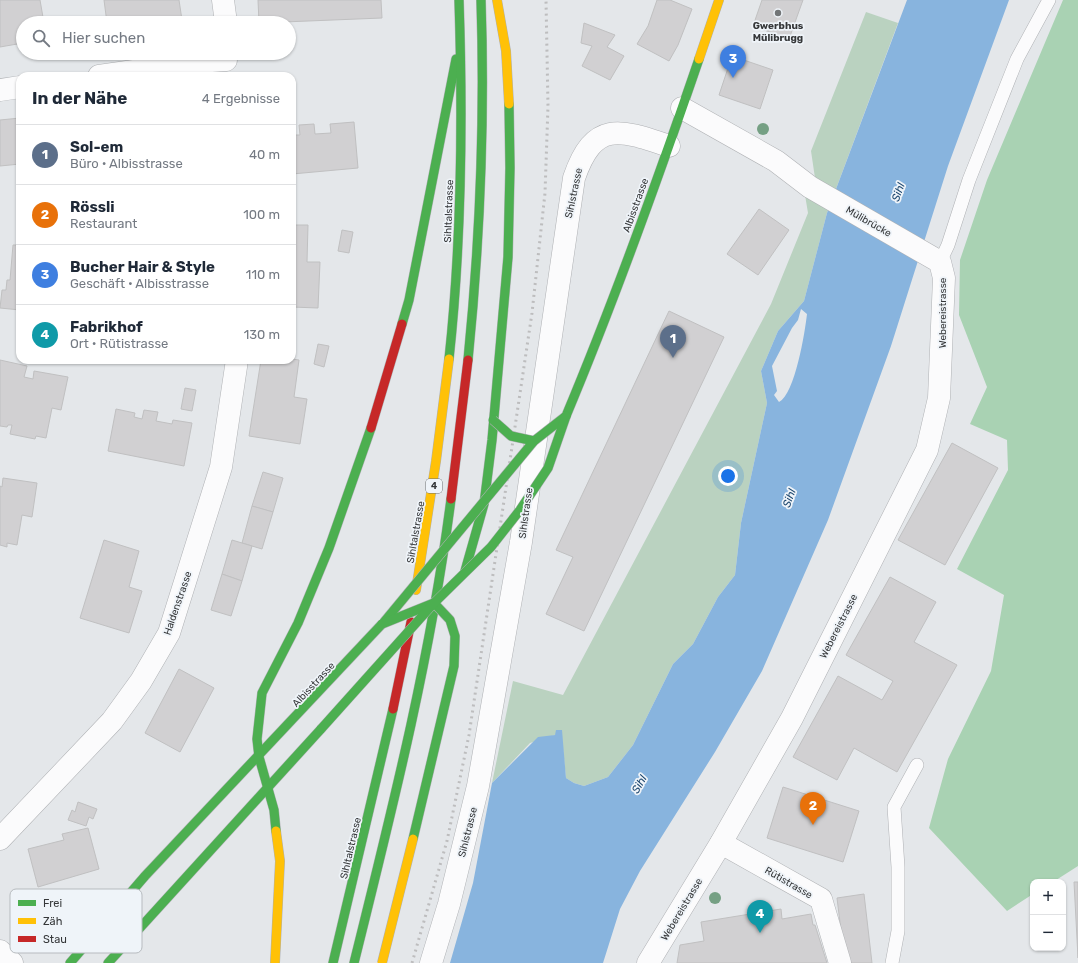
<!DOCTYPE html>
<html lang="de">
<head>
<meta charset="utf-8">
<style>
  body { margin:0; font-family:Rubik,sans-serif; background:#f2f2f3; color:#1f2937 }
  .controls { position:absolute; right:12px; bottom:12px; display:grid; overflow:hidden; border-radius:8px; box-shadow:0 1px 3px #0004 }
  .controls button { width:36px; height:36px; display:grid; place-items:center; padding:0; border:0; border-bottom:1px solid #e0e1e3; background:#fff; color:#1f2937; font:20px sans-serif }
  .you { position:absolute; left:728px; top:476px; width:14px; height:14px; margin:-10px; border:3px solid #fff; border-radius:50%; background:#1a73e8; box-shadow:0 0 0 6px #1a73e833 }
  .badge { display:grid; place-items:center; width:26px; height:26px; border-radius:50%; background:#7c3aed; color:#fff; font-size:13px; font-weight:700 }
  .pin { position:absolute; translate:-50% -33px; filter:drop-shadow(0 1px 2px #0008) }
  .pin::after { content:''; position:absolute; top:21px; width:14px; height:12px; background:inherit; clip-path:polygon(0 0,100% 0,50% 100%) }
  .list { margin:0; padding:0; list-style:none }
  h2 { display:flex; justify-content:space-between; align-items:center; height:52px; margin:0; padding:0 16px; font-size:17px }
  h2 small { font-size:13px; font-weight:400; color:#747a83 }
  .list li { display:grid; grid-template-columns:26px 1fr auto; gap:12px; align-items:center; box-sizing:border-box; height:60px; padding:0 16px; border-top:1px solid #e0e1e3 }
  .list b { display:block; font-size:15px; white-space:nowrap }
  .list p { margin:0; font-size:13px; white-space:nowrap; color:#747a83 }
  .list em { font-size:13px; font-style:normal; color:#747a83 }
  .icon { flex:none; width:22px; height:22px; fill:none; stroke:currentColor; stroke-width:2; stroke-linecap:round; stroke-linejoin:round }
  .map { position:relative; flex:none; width:1078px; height:963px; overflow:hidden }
  .search { position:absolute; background:#fff; box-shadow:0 1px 3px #0004; left:16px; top:16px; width:280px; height:44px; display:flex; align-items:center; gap:10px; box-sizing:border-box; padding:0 14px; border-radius:22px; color:#747a83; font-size:15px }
  .panel { position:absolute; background:#fff; box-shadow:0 1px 3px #0004; left:16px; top:72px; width:280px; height:292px; border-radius:12px }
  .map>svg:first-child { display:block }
</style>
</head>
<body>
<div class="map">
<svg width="1078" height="963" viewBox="0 0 1078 963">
  <rect width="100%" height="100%" fill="#e4e7ea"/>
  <path fill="#bad2c0" d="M866 12 898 23 827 213 804 301 778 331 761 371 767 403 741 523 735 575 718 597 693 644 673 664 633 745 608 777 584 786 574 783 566 778 561 730 555 735 530 743 492 783 513 681 563 695 771 304 808 213 805 195 815 178 811 151Z"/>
  <path fill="#a9d2b3" d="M1063 0H1078V866L1053 882H1033V894L1007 911 929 828 948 759 991 671 1004 595 957 569 1008 470 1007 440 970 424 987 387 959 315 960 260 987 180Z"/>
  <path fill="#88b4de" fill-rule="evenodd" d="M907 0H1009L948 166 891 346 828 520 762 671 715 752 640 871 620 909 603 963H450L473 883 492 783 538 737 555 735 556 730H562L566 778 574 783 584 786 608 777 633 745 673 664 693 644 718 597 735 575 741 523 767 403 761 371 778 331 804 301 827 213ZM801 309 807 314C805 332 795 394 779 402L774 395 777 391 772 366 792 328 798 320Z"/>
  <g fill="#d1d0d2" stroke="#c0c0c1">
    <path d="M0 0H40L44 23H23V43L0 47Z"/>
    <path d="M104 0H179L182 20 178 21V23H107Z"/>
    <path d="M258 0H381L382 18 259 23Z"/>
    <path d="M657 0H670L692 9 678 45 669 61 637 44 648 26Z"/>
    <path d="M762 0H803L789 39 753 26Z"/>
    <path d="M584 23 615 35 607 47 624 56 610 80 582 66 592 46 581 43Z"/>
    <path d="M732 56 773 70 760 109 719 95Z"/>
    <path d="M20 118V164L0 166V120Z"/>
    <path d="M354 122 358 168 292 174V135H300L299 125 314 124 315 134 331 133 330 124Z"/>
    <path d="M759 209 789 230 758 275 727 254Z"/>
    <path d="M292 225H308L307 262H320L318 308 292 307Z"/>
    <path d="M342 230 353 232 349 253 338 251Z"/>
    <path d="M13 245H20V310L0 308 2 290H6L7 280H10Z"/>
    <path d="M669 311 724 337 584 631 546 614 573 557 556 550Z"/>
    <path d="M318 344 329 346 324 367 314 364Z"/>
    <path d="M292 359 299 360 294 397 307 399 300 444 249 436 261 360Z"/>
    <path d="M0 360 27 366 24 377 33 379 34 371 68 377 61 410 52 408 46 438 36 436 35 439 10 434 12 425H8L7 427 0 426Z"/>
    <path d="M185 388 196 390 192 411 181 409Z"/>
    <path d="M116 409 135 413 134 417 142 419 144 410 158 412 156 421 172 424 173 420 192 423 184 466 108 451Z"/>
    <path d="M952 443 998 468 945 565 898 540Z"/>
    <path d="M263 472 283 478 273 512 252 506Z"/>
    <path d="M3 478 37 483 32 517 22 515 17 545 7 543V547L0 545V486L2 487Z"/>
    <path d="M252 506 273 512 262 549 242 543Z"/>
    <path d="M104 540 139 551 129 587 142 591 129 633 80 618Z"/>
    <path d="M232 540 252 546 242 581 222 574Z"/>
    <path d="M222 574 242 581 231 616 211 610Z"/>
    <path d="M890 577 936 602 914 642 957 665 897 772 854 748 837 780 793 757 838 676 882 700 893 681 846 655Z"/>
    <path d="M179 669 214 688 180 752 145 733Z"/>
    <path d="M783 787 859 811 843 862 767 838Z"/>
    <path d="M78 802 97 809 93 819 89 817 86 826 68 820 72 810 75 812Z"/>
    <path d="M88 828 99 869 38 887 28 849 64 840 62 834Z"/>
    <path d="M1074 882H1078V958Z"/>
    <path d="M864 894 872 963H845L837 898Z"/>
    <path d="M781 909 782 919 811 914 813 925H815L827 963H677L680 945 704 941 701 922Z"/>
  </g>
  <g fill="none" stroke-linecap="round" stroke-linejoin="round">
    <defs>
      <g id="lane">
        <path d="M940 262 948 245 969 180 1017 59 1049 0"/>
        <path d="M892 963 898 931V867L894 807 917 765"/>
      </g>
      <g id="street">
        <path d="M223 0 226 23"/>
        <path d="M99 76 197 62 226 60"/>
        <path d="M0 90 20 87"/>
        <path d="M0 839 112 721 141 681 169 633 221 467 237 360"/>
        <path d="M721 843 821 899 840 963"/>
        <path d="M0 951 12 963"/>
        <path d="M431 963 449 904 478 786 521 542 574 178C594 120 619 129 669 146"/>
        <path d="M648 963 721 843 792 718 927 450 939 398 944 278 940 262 810 187 776 161 682 108"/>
      </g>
      <g id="fast">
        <path d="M402 324 409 300 456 59"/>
        <path d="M449 359C462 239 463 120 459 0"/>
        <path d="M468 360C480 240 485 120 481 0"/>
        <path d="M566 416C615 299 658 179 699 59"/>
        <path d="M465 571 484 504 492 440 508 257 510 168 509 104"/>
        <path d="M276 831 274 810 259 757 257 739 262 693 298 623 329 548 371 428"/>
        <path d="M70 963 145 876 382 624"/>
        <path d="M108 963 321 729"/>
        <path d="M333 963 393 709"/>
        <path d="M354 963C392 810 431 656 451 499"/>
      </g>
      <g id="slow">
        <path d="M497 0 506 51 509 104"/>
        <path d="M699 59 719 0"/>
        <path d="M416 590 436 461 449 359"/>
        <path d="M275 963 280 861 276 831"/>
      </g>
      <g id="jam">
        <path d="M371 428 402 324"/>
        <path d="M451 499 468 360"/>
        <path d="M393 709 411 622"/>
      </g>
    </defs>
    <use href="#lane" stroke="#afb1b4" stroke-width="14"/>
    <use href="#street" stroke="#afb1b4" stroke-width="23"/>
    <use href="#fast" stroke="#afb1b4" stroke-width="10"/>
    <use href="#slow" stroke="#afb1b4" stroke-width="10"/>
    <use href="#jam" stroke="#afb1b4" stroke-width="10"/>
    <use href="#lane" stroke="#fbfbfc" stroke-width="13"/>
    <use href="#street" stroke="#fbfbfc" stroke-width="22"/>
    <use href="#fast" stroke="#4caf50" stroke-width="9"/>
    <use href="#slow" stroke="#ffc107" stroke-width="9"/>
    <use href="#jam" stroke="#c62828" stroke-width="9"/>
    <path stroke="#bdbdbe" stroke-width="3" stroke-dasharray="2 4" stroke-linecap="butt" d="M412 963 447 841 469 735 532 313 545 193 548 106 546 0"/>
    <defs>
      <g id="fast-bridge">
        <path d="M493 420 511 436 534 441"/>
        <path d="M384 622 534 441 566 416"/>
        <path d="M382 624 434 603 450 620 455 636 454 666 413 839"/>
        <path d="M321 729 434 603 491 547 520 510 548 468 566 416"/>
      </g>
      <path id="slow-bridge" d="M382 963 413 839"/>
    </defs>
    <use href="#fast-bridge" stroke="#afb1b4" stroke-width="10" stroke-linecap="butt"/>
    <use href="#slow-bridge" stroke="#afb1b4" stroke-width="10" stroke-linecap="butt"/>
    <use href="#fast-bridge" stroke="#4caf50" stroke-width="9"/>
    <use href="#slow-bridge" stroke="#ffc107" stroke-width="9"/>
  </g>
  <g fill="#75a084">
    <circle cx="763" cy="129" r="6"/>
    <circle cx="715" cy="898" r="6"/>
  </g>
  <circle fill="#727577" stroke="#eff4f9" stroke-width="1.5" cx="778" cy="13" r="4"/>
  <g text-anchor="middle" stroke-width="3.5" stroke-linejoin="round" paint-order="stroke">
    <rect fill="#eff4f9" stroke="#6d7073" stroke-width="1" x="426" y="479" width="16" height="14" rx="3"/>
    <g font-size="9" font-weight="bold" fill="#353739">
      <text x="434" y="489">4</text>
    </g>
    <g font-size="10" font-weight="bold" fill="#353739" stroke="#eff4f9">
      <text x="778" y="29">Gwerbhus<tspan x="778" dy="12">Mülibrugg</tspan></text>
    </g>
    <g font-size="10" fill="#353739" stroke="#eff4f9">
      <text transform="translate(573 193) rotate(-78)" y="4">Sihlstrasse</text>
      <text transform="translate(635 205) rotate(-70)" y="4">Albisstrasse</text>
      <text transform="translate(448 211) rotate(-88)" y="4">Sihltalstrasse</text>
      <text transform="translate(869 221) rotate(30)" y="4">Mülibrücke</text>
      <text transform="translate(942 313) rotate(-90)" y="4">Webereistrasse</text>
      <text transform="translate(525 513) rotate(-82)" y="4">Sihlstrasse</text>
      <text transform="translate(415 532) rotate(-80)" y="4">Sihltalstrasse</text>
      <text transform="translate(177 603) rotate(-71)" y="4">Haldenstrasse</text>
      <text transform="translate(838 626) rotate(-63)" y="4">Webereistrasse</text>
      <text transform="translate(313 684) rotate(-47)" y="4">Albisstrasse</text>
      <text transform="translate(467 832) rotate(-76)" y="4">Sihlstrasse</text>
      <text transform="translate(350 848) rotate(-77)" y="4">Sihltalstrasse</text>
      <text transform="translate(789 882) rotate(30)" y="4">Rütistrasse</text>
      <text transform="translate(681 909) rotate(-59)" y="4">Webereistrasse</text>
    </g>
    <g font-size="11" font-style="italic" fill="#1b466e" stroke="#eff4f9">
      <text transform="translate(898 192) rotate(-70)" y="4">Sihl</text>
      <text transform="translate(789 498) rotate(-70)" y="4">Sihl</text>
      <text transform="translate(639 784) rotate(-60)" y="4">Sihl</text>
    </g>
  </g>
  <rect x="10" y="889" width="132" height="64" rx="6" fill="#eff4f9" stroke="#b7bbbf" stroke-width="1"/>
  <rect x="18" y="900" width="18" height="6" fill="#4caf50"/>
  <rect x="18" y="918" width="18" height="6" fill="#ffc107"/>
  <rect x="18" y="936" width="18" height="6" fill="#c62828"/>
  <g font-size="11" fill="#353739">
    <text x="43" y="907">Frei</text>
    <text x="43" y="925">Zäh</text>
    <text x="43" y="943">Stau</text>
  </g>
</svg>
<div class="controls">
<button>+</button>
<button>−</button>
</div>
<div class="you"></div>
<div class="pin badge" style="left:673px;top:358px;background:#5c6f8a">1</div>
<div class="pin badge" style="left:813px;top:825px;background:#e8710a">2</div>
<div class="pin badge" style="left:733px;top:78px;background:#3f7fe0">3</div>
<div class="pin badge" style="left:760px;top:933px;background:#0f9aa8">4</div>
<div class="search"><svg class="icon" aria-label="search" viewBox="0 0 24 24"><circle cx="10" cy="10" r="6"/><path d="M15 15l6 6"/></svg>Hier suchen</div>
<section class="panel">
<h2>In der Nähe<small>4 Ergebnisse</small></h2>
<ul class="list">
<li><span class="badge" style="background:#5c6f8a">1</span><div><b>Sol-em</b><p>Büro · Albisstrasse</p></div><em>40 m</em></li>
<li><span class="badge" style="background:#e8710a">2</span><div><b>Rössli</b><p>Restaurant</p></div><em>100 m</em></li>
<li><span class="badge" style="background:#3f7fe0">3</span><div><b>Bucher Hair &amp; Style</b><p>Geschäft · Albisstrasse</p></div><em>110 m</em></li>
<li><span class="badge" style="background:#0f9aa8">4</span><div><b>Fabrikhof</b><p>Ort · Rütistrasse</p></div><em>130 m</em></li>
</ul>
</section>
</div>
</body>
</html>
